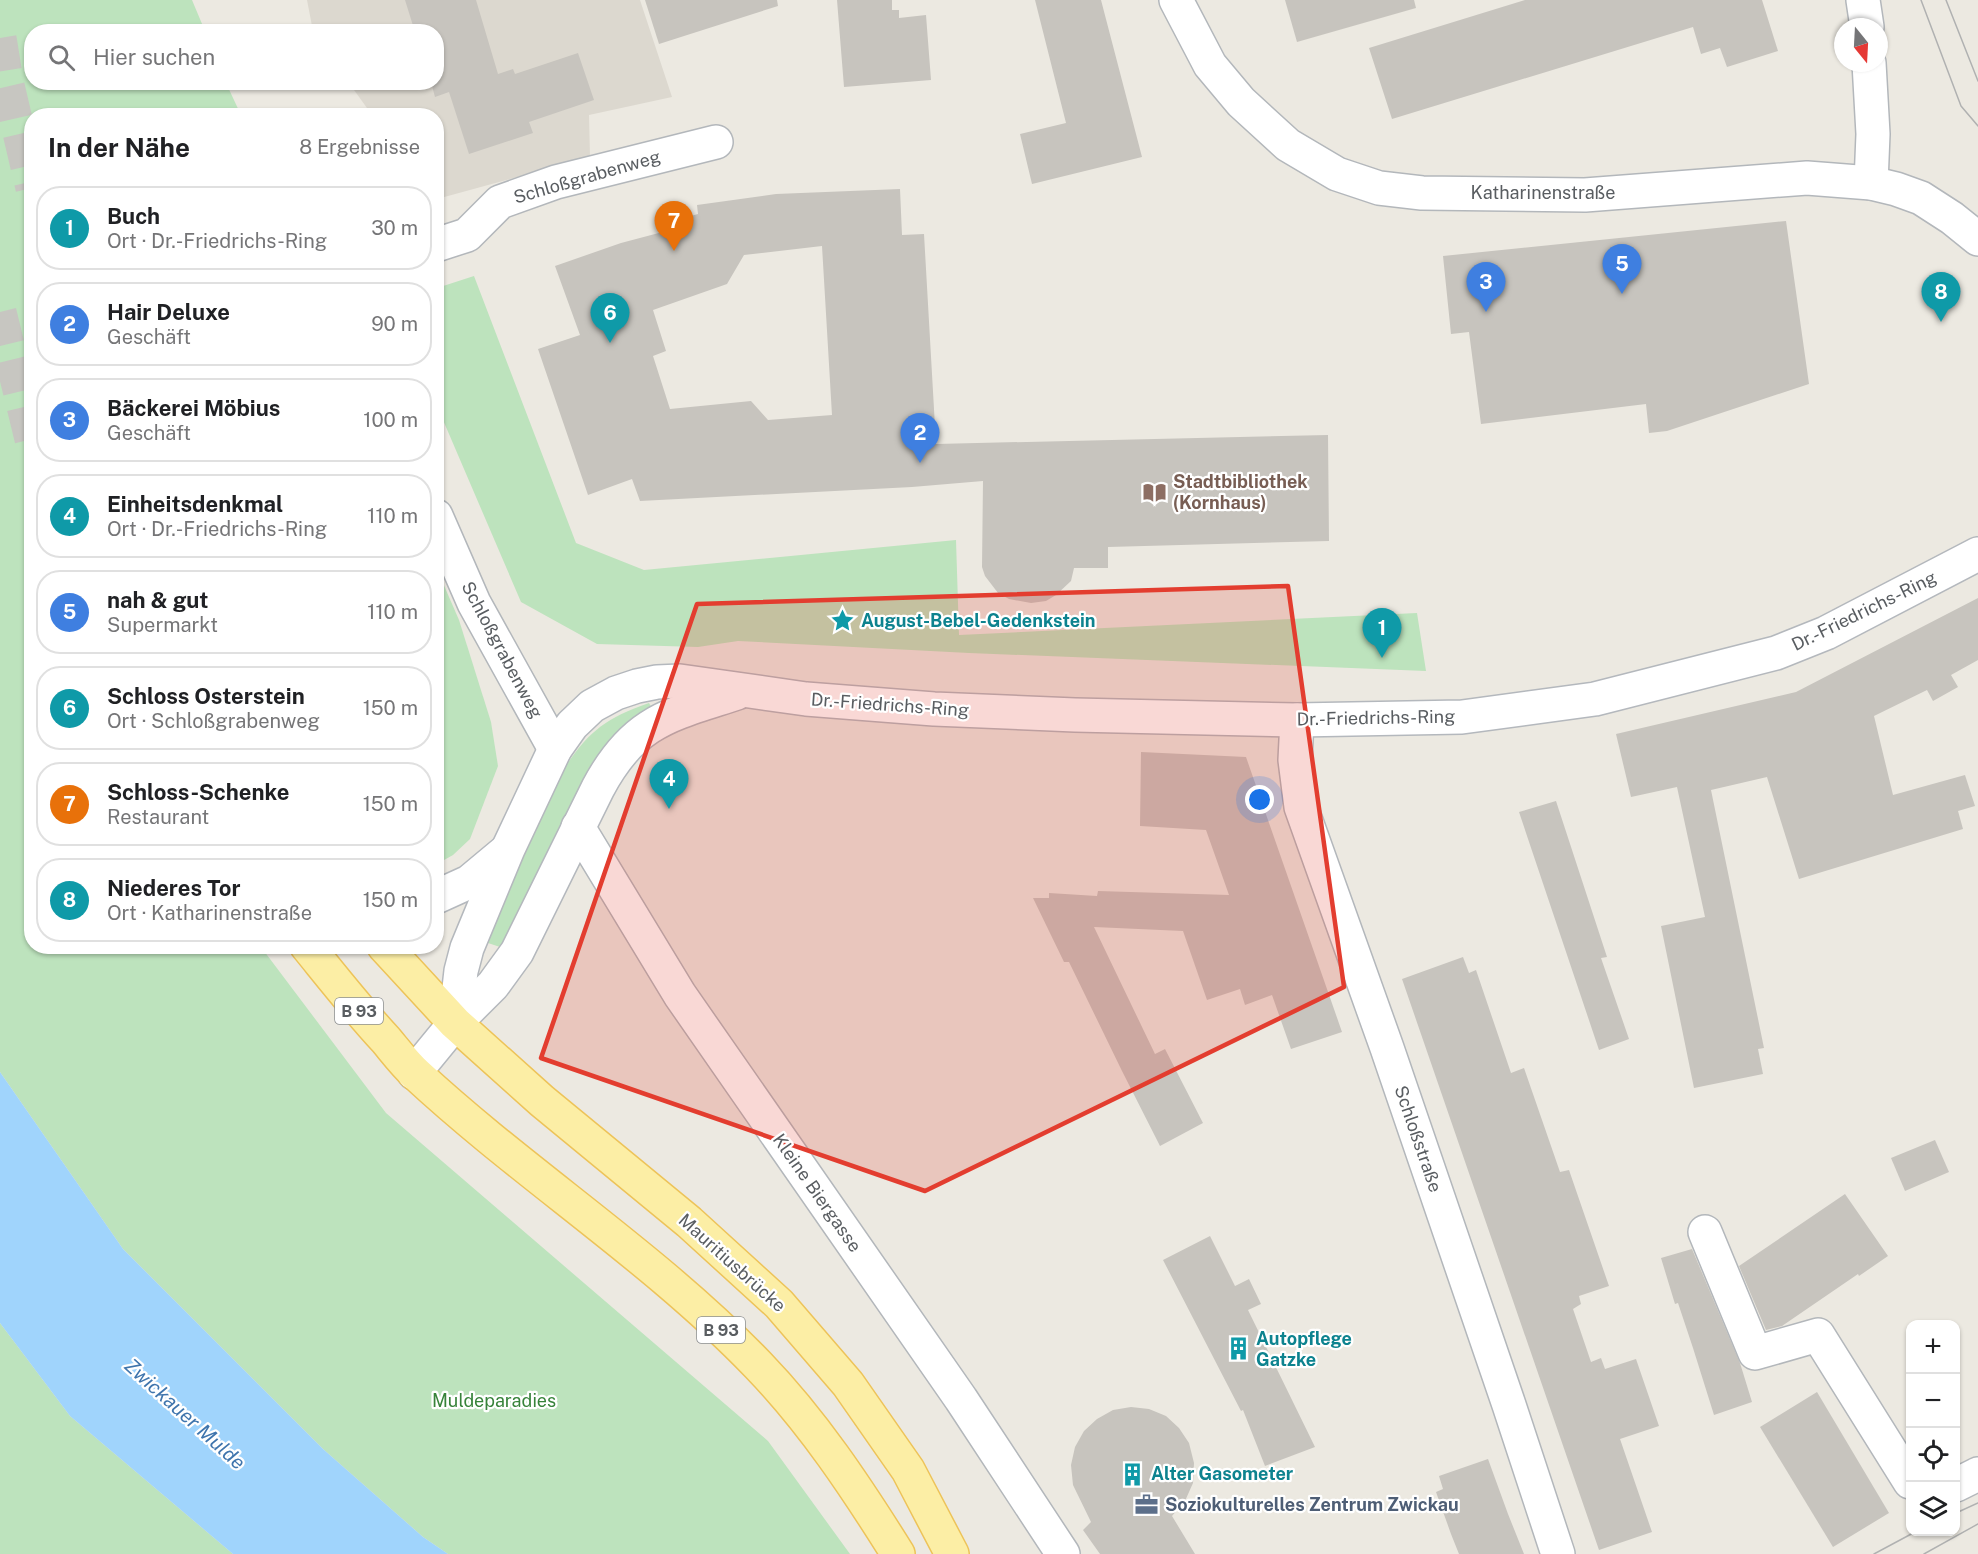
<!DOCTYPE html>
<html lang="de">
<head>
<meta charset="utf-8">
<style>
  body { margin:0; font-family:"Public Sans",sans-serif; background:#f2f2f2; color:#202124 }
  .controls { position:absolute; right:18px; bottom:18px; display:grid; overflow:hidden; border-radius:12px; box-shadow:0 2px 4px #0004 }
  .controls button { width:54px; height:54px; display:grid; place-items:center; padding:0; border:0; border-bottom:2px solid #e0e0e0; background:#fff; color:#202124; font:30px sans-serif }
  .compass { position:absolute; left:1834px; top:18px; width:54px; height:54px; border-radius:50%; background:#fff; box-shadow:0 2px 4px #0004; rotate:162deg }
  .you { position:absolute; left:1260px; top:800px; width:21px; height:21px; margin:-15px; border:4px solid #fff; border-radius:50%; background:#1a73e8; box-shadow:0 0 0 9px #1a73e833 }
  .badge { display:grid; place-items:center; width:39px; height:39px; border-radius:50%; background:#e33d2f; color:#fff; font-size:20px; font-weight:700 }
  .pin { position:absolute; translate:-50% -50px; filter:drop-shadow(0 2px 3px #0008) }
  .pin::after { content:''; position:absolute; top:32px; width:21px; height:18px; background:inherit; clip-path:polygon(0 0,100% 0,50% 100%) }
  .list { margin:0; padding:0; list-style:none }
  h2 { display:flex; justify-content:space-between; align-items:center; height:78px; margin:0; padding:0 24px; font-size:26px }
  h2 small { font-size:20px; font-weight:400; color:#757577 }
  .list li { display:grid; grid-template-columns:39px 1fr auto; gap:18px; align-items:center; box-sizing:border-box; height:84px; margin:0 12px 12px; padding:0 12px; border:2px solid #e0e0e0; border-radius:24px }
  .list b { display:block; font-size:22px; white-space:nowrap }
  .list p { margin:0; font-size:20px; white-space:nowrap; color:#757577 }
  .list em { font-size:20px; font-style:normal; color:#757577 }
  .icon { flex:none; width:33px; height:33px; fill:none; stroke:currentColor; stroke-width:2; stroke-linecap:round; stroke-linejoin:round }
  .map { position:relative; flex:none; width:1978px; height:1554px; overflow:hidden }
  .search { position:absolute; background:#fff; box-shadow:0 2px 4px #0004; left:24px; top:24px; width:420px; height:66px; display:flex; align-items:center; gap:15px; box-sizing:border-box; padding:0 21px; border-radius:24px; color:#757577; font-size:22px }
  .panel { position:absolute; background:#fff; box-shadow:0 2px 4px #0004; left:24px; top:108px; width:420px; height:846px; border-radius:24px }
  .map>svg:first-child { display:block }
</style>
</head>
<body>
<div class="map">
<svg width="1978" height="1554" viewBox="0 0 1978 1554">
  <rect width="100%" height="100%" fill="#ece9e1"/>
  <path fill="#dcd8cf" d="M307 0H640L672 97 589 115 590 157 437 199 436 116 372 115 349 83 436 82V32L313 31Z"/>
  <g fill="#bde3bd">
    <path d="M0 0H192L205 31 32 32V82L226 83 241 115 32 116V946L261 947 386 1113 768 1441 850 1554H448L423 1537 323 1449 123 1249 0 1072Z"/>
    <path d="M474 276 576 543 644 570 956 540 959 635 1417 613 1426 671 969 653 738 641 698 647 597 644 521 602 437 406V288Z"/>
    <path d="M436 567 459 620 491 722 498 766 470 839 453 855 437 864Z"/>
    <path d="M649 703 654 712 503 948 482 941 561 773C587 733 603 719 649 703Z"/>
    <path d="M0 1323 70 1416 233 1554H0Z"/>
  </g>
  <path fill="#a0d4fc" d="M0 1072 123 1249 323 1449 423 1537 448 1554H233L70 1416 0 1323Z"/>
  <g fill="#c7c4be" fill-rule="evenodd">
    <path d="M405 0H476L498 74 513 69 515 74 578 53 594 100 529 122 533 133 469 154 449 92 435 97 431 82H436V32H415Z"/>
    <path d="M645 0H777L778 6 659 44Z"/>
    <path d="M837 0H892V10H899V18L926 15 931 80 844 87Z"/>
    <path d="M1035 0H1101L1142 157 1032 184 1020 134 1066 123Z"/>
    <path d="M1285 0H1414L1416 8 1297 42Z"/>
    <path d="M1525 0H1762L1778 51 1727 67 1720 48 1701 54 1693 27 1392 119 1369 48Z"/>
    <path d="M900 189 902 235 924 234 936 444 1328 435 1329 541 1108 547V568H1074L1071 581 1056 595 1046 601 1031 603 1009 599 998 593 985 576 982 567 983 481 912 487 640 501 632 479 588 495 538 349 580 335 555 266 621 243 689 225 687 217 698 214 697 205 776 194ZM822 246 832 415 768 420 751 401 670 409 653 356 666 351 653 310 727 284 744 255Z"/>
    <path d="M1786 221 1809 384 1667 431 1649 433 1646 404 1481 424 1469 332 1451 334 1443 256Z"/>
    <path d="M1978 598V660L1951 675 1958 687 1933 701 1927 690 1874 716 1893 795 1965 775 1975 806 1958 811 1963 829 1799 879 1767 777 1711 790 1764 1048 1758 1049 1763 1074 1694 1088 1661 926 1705 917 1677 787 1631 797 1616 734 1796 692Z"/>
    <path d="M1141 752 1246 757 1342 1032 1291 1049 1272 995 1245 1005 1240 989 1207 1000 1183 931 1094 927 1155 1054 1165 1049 1203 1123 1160 1146 1122 1071 1069 962H1064L1033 898H1049V893L1097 896 1098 891 1229 895 1206 830 1140 826Z"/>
    <path d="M1556 801 1607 957 1601 958 1629 1039 1599 1050 1519 812Z"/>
    <path d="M1463 957 1469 973 1476 970 1511 1073 1524 1068 1560 1172 1569 1170 1609 1286 1579 1296 1581 1304 1573 1309 1591 1362 1601 1358 1605 1369 1636 1359 1659 1426 1620 1439 1652 1532 1599 1550 1402 979Z"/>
    <path d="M1935 1140 1949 1172 1905 1191 1891 1158Z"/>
    <path d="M1845 1194 1888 1256 1859 1276 1858 1274 1782 1326 1766 1330 1739 1266Z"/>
    <path d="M1210 1236 1235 1286 1249 1279 1261 1304 1248 1310 1315 1447 1265 1466 1243 1410 1241 1411 1163 1260Z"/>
    <path d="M1692 1249 1740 1363 1752 1402 1714 1415 1693 1348 1678 1303 1675 1304 1661 1258Z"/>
    <path d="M1817 1392 1889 1513 1833 1547 1760 1427Z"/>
    <path d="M1131 1407 1149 1409 1166 1416 1179 1428 1189 1443 1194 1463 1193 1483 1185 1501 1172 1516 1195 1554H1100L1083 1530 1091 1522 1073 1485 1071 1465 1075 1447 1084 1431 1097 1419 1113 1410Z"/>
    <path d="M1488 1459 1508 1514 1524 1554H1459L1451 1534 1436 1492 1443 1489 1439 1476Z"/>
  </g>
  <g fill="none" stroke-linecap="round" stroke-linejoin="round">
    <g stroke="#c7c6c1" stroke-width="33" stroke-dasharray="33 16" stroke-linecap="butt">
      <path d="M0 38 7 81 32 188"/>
      <path d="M0 312 32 443"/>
    </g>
    <defs>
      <g id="street">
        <path d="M1176 0 1210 65 1241 102 1288 145 1337 174 1379 188 1422 193 1585 195 1807 178 1871 183 1896 189 1921 198 1952 218 1978 239"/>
        <path d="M1863 0 1867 27"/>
        <path d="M1869 63 1873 134 1871 183"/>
        <path d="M436 245 467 235 500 202 556 182 716 142"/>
        <path d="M436 516 474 603 555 749"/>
        <path d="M1297 720 1295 760 1301 807 1387 1048 1509 1405 1558 1554"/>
        <path d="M578 827 680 995 961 1399 1063 1554"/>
        <path d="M1705 1232 1755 1353 1818 1335 1910 1482"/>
        <path d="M1956 1485 1978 1474"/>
      </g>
      <g id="secondary">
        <path d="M436 897 469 882 505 852"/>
        <path d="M455 1023 461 971 467 948 508 849 555 749 572 725 592 706 616 693 637 686 657 682 680 681 806 699 934 709 1075 715 1297 720 1462 717 1595 699 1776 653 1826 633 1978 554"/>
        <path d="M414 1073 455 1023 493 985 517 952 598 788C634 720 670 715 737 693"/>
      </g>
      <g id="primary">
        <path d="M307 946C333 978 358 1010 386 1040 396 1052 405 1064 416 1074 526 1176 654 1257 758 1365 813 1422 856 1487 898 1554"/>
        <path d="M384 946 455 1023 542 1101 689 1222 779 1304 848 1384 908 1470 952 1554"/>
      </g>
    </defs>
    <use href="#street" stroke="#b3b7bb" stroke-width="36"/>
    <use href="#secondary" stroke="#b4b8bd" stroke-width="36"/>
    <use href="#primary" stroke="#edc359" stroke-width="36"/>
    <use href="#street" stroke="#fff" stroke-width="33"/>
    <use href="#secondary" stroke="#fff" stroke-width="33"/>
    <use href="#primary" stroke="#fceea5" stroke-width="33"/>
    <g stroke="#b0b1b1" stroke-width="1.5">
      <path d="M1921 0 1961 106 1978 126"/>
      <path d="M1946 0 1978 81"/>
      <path d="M1956 1513 1978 1503"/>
      <path d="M1874 1554 1915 1532"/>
      <path d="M1924 1554 1978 1524"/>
    </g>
  </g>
  <path fill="#e33d2f" fill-opacity="0.2" stroke="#e33d2f" stroke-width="4.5" stroke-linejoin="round" d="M1288 586 1344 987 925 1191 541 1058 697 604Z"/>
  <defs>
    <symbol id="library-bare" viewBox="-9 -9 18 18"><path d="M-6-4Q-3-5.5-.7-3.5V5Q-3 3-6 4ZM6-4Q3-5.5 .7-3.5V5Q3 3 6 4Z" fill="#8d6e63" stroke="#fff" stroke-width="2.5" paint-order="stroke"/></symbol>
    <symbol id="sight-bare" viewBox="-9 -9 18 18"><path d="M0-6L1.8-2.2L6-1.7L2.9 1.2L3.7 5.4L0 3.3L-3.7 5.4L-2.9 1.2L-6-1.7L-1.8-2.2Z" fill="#0f9aa8" stroke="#fff" stroke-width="2.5" paint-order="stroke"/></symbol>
    <symbol id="building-bare" viewBox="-9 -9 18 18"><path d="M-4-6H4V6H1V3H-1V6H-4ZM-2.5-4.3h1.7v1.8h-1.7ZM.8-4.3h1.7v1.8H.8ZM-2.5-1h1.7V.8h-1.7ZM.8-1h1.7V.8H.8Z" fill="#0f9aa8" stroke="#fff" stroke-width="2.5" paint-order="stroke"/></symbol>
    <symbol id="office-bare" viewBox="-9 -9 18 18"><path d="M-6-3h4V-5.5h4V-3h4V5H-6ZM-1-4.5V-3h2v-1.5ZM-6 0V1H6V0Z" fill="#5c6f8a" stroke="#fff" stroke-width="2.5" paint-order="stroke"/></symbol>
  </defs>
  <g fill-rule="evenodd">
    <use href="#library-bare" x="1138" y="476" width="33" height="33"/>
    <use href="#sight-bare" x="826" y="604" width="33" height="33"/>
    <use href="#building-bare" x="1222" y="1332" width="33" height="33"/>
    <use href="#building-bare" x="1116" y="1458" width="33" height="33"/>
    <use href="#office-bare" x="1130" y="1488" width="33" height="33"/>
  </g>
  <g text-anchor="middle" stroke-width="4.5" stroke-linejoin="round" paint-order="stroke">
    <g fill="#fff" stroke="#8b8e90" stroke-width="1.5">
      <rect x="335" y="998" width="48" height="26" rx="4.5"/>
      <rect x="697" y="1317" width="48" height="26" rx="4.5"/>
    </g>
    <g font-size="16" font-weight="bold" fill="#595d61">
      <text x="359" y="1017">B 93</text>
      <text x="721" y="1336">B 93</text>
    </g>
    <g font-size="18" fill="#595d61" stroke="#fff">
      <text transform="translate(587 177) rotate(-16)" y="6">Schloßgrabenweg</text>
      <text x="1543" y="199">Katharinenstraße</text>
      <text transform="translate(1864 611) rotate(-26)" y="6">Dr.-Friedrichs-Ring</text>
      <text transform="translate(502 650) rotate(62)" y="6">Schloßgrabenweg</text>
      <text transform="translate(890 705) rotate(4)" y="6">Dr.-Friedrichs-Ring</text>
      <text transform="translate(1376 718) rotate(-1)" y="6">Dr.-Friedrichs-Ring</text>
      <text transform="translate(1418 1139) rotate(71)" y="6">Schloßstraße</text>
      <text transform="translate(817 1193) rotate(55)" y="6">Kleine Biergasse</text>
      <text transform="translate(732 1263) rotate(42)" y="6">Mauritiusbrücke</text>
    </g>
    <g font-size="18" font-weight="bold" fill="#785e54" stroke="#fff" text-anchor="start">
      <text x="1173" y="488">Stadtbibliothek<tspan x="1173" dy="21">(Kornhaus)</tspan></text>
    </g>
    <g font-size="18" font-weight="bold" fill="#0d838f" stroke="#fff" text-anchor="start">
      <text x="861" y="627">August-Bebel-Gedenkstein</text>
      <text x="1256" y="1345">Autopflege<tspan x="1256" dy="21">Gatzke</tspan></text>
      <text x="1151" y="1480">Alter Gasometer</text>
    </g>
    <g font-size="18" fill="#37833a" stroke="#fff">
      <text x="494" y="1407">Muldeparadies</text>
    </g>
    <g font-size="18" font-weight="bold" fill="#4e5e75" stroke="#fff" text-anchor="start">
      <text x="1165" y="1511">Soziokulturelles Zentrum Zwickau</text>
    </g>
    <g font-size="20" font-style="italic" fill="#3f75ad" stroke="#fff">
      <text transform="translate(185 1414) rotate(42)" y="7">Zwickauer Mulde</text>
    </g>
  </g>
</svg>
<div class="controls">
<button>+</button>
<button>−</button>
<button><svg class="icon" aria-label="locate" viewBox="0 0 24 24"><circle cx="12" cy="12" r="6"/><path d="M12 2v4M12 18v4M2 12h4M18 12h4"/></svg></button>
<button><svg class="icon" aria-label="layers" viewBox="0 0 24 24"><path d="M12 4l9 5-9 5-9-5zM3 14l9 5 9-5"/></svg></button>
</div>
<svg class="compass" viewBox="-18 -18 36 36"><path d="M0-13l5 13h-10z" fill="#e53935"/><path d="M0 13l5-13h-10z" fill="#757577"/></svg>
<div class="you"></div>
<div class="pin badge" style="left:1382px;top:658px;background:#0f9aa8">1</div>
<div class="pin badge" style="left:920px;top:463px;background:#3f7fe0">2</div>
<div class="pin badge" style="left:1486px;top:312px;background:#3f7fe0">3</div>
<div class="pin badge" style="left:669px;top:809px;background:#0f9aa8">4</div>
<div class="pin badge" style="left:1622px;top:294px;background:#3f7fe0">5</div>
<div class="pin badge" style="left:610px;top:343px;background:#0f9aa8">6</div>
<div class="pin badge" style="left:674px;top:251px;background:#e8710a">7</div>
<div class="pin badge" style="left:1941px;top:322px;background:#0f9aa8">8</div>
<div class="search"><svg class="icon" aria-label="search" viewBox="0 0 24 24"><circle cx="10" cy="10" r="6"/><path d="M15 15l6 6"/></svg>Hier suchen</div>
<section class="panel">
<h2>In der Nähe<small>8 Ergebnisse</small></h2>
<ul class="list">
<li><span class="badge" style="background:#0f9aa8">1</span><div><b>Buch</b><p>Ort · Dr.-Friedrichs-Ring</p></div><em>30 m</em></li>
<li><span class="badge" style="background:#3f7fe0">2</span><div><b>Hair Deluxe</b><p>Geschäft</p></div><em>90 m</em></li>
<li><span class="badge" style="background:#3f7fe0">3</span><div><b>Bäckerei Möbius</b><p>Geschäft</p></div><em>100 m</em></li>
<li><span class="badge" style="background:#0f9aa8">4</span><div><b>Einheitsdenkmal</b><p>Ort · Dr.-Friedrichs-Ring</p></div><em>110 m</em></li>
<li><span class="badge" style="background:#3f7fe0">5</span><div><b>nah &amp; gut</b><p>Supermarkt</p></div><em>110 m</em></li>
<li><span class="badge" style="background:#0f9aa8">6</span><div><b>Schloss Osterstein</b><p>Ort · Schloßgrabenweg</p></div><em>150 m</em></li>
<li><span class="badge" style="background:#e8710a">7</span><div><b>Schloss-Schenke</b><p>Restaurant</p></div><em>150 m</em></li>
<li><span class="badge" style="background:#0f9aa8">8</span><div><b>Niederes Tor</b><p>Ort · Katharinenstraße</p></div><em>150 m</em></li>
</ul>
</section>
</div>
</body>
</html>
